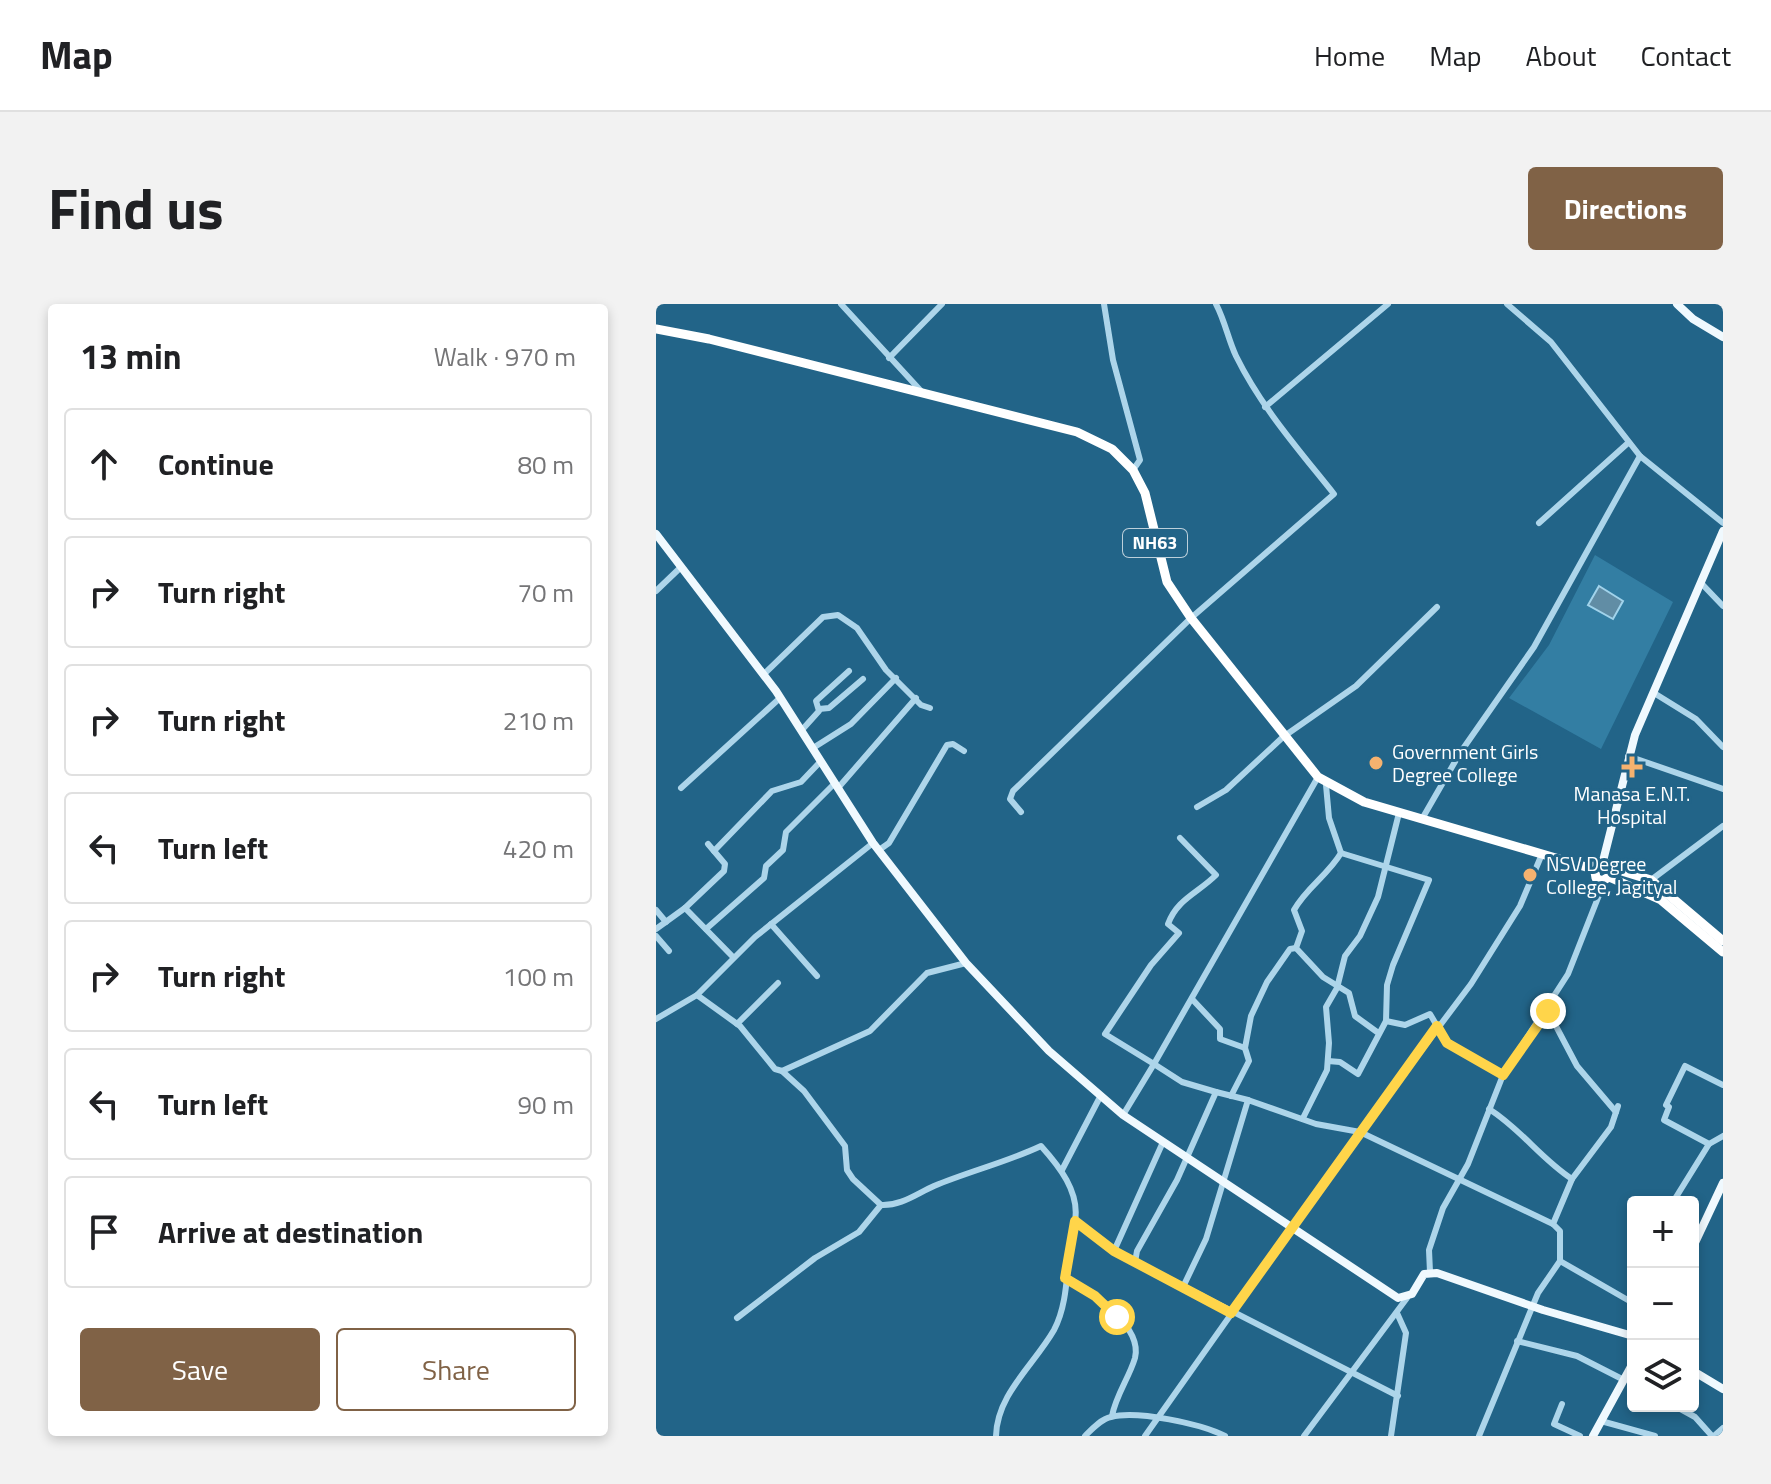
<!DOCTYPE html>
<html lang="en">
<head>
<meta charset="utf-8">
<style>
  body { margin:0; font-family:"Titillium Web",sans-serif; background:#f2f2f2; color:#202124 }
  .controls { position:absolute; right:24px; bottom:24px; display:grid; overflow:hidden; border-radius:8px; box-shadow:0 4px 12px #0003 }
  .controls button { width:72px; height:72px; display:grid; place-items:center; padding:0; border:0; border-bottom:2px solid #e0e0e0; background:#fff; color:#202124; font:40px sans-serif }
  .stop { position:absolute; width:24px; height:24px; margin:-18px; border:6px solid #ffd54a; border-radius:50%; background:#fff }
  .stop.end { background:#ffd54a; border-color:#fff; box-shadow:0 2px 8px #0008 }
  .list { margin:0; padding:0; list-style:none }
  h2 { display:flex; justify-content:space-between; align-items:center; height:104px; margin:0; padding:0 32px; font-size:34px }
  h2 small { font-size:26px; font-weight:400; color:#757577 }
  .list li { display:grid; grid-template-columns:52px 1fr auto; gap:24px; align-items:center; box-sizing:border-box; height:112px; margin:0 16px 16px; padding:0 16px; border:2px solid #e0e0e0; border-radius:8px }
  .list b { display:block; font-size:30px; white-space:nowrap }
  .list em { font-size:26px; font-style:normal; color:#757577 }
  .actions { display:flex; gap:16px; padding:24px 32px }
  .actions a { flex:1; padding:18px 0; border:2px solid #806246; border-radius:8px; text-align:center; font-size:28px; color:#806246 }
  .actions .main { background:#806246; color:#fff }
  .icon { flex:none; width:44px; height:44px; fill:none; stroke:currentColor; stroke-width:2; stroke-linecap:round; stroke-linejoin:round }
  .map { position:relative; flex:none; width:1067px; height:1132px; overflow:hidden; border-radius:8px }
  header { display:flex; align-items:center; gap:48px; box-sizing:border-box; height:112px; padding:0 40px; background:#fff; border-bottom:2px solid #e0e0e0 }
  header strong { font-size:38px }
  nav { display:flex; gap:44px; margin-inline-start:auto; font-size:28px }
  .intro { display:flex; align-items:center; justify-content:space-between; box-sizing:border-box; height:192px; padding:0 48px }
  h1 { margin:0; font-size:56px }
  .button { padding:20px 36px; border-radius:8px; background:#806246; color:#fff; font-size:28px; font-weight:700 }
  main { display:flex; gap:48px; padding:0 48px }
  aside { flex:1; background:#fff; border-radius:8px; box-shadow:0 4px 12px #0003 }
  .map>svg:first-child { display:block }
</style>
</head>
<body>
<header>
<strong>Map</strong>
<nav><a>Home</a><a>Map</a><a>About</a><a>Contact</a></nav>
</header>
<div class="intro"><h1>Find us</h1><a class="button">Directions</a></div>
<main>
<aside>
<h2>13 min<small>Walk · 970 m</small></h2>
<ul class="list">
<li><svg class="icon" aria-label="ahead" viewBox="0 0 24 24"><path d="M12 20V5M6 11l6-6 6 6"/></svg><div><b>Continue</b></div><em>80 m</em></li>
<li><svg class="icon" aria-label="right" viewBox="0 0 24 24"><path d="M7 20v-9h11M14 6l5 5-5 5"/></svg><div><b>Turn right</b></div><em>70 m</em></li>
<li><svg class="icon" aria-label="right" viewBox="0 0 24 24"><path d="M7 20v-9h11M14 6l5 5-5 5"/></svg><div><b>Turn right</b></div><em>210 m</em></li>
<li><svg class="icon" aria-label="left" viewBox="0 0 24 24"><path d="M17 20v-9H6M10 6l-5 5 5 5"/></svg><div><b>Turn left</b></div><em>420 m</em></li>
<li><svg class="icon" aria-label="right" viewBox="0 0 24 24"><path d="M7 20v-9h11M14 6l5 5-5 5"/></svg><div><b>Turn right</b></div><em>100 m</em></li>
<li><svg class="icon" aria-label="left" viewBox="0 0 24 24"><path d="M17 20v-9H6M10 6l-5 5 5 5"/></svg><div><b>Turn left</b></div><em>90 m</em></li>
<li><svg class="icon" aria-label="arrive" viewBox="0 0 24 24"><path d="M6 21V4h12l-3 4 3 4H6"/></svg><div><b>Arrive at destination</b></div></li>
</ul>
<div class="actions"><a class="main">Save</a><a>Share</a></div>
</aside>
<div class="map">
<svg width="1067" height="1132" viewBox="0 0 1067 1132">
  <rect width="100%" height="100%" fill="#226488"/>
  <path fill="#337ea3" d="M939 251 1017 298 945 445 853 394 893 341Z"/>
  <path fill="#618da5" stroke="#a1d3eb" stroke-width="2" d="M943 282 967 297 957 315 932 301Z"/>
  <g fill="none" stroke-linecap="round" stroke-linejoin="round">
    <g stroke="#add5ea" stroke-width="6">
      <path d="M185 0 265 87"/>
      <path d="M448 0 457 56 484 156 477 166"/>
      <path d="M851 0 895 38 984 152 1067 219"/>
      <path d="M233 54 286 0"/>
      <path d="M609 103 732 0"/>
      <path d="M883 219 972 139"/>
      <path d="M1045 279 1067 302"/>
      <path d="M0 287 25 263"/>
      <path d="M107 371 167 313 182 311 201 324 230 366 265 401 274 404"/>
      <path d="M998 389 1040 415 1067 443"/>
      <path d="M163 405 173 404 207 375"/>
      <path d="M145 427 163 407 160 397 193 367"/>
      <path d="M157 444 195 420 240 374"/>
      <path d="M972 452 1067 485"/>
      <path d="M670 481 673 514 685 549"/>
      <path d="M25 484 124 394"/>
      <path d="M182 484 260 394"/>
      <path d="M541 503 570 486 627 433 700 382 781 303"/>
      <path d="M365 508 354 495 357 487 535 314 678 190C643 146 605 103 580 52 572 35 569 17 560 0"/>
      <path d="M766 515 804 449 878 343 984 152"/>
      <path d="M524 534 560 571C542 589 521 595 512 620L523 629 495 661 449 730 498 760 662 473"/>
      <path d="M52 540 69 560 68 567 29 604 77 653"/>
      <path d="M223 546 233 539 291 441 297 440 308 447"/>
      <path d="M58 547 116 487 145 478 165 457"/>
      <path d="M991 587 995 576 1067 522"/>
      <path d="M0 606 10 618"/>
      <path d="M115 620 161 672"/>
      <path d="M0 625 29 604"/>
      <path d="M50 625 108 574 110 562 127 546 130 528 179 479"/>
      <path d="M0 632 13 647"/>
      <path d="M41 691 99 633 217 539"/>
      <path d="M536 695 564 725V735L589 744"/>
      <path d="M892 707 921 762 960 808"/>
      <path d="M0 715 41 691 84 722 119 765 126 767 214 727 271 669 310 659"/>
      <path d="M730 717 749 721 774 710 791 739 847 771"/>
      <path d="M81 720 122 679"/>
      <path d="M672 757 684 758 702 770 730 717 731 681 737 661 773 576 685 549C672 571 650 584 638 606L646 627 640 644 667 673 693 689 699 712 721 728"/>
      <path d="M126 767 148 787 189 842 191 866 197 875 225 901C245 902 260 890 278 882 314 867 351 858 385 842 403 862 424 888 419 917L458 947 742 1092"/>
      <path d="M1067 781 1029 762 1010 801 1013 803 1008 816 1053 840 1067 832"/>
      <path d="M575 792 593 757 589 744 595 712 611 678 634 645 640 644"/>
      <path d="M833 805C865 825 885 855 916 875"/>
      <path d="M467 811 498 760 526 778 560 788"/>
      <path d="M647 814 671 766 673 739 670 703 681 684 689 652 704 632 722 593 743 509"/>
      <path d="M406 866 444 793"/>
      <path d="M1017 898 1053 840"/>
      <path d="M458 947 507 838"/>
      <path d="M904 957V927L897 920 916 875 955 823 962 802"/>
      <path d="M479 958 481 947 521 876 560 788 592 796"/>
      <path d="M774 968 773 946 787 904 812 860 847 771 912 670 949 576"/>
      <path d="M409 974C435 985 487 1023 479 1054 473 1074 460 1091 456 1112"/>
      <path d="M527 983 550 935 592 796 660 820 704 828 815 680 864 602 886 550"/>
      <path d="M81 1014 159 954 203 928 225 901"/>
      <path d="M861 1037 921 1052 968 1076"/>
      <path d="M906 1100 898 1120 924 1132"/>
      <path d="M1019 1102 1039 1113 1056 1132"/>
      <path d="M945 1117 999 1132"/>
      <path d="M340 1132C341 1090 378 1061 398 1026 415 994 409 952 419 917"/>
      <path d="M429 1132C436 1125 445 1115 455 1113 481 1106 546 1120 569 1132"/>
      <path d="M489 1132 704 828 897 920"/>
      <path d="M648 1132 751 994"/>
      <path d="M735 1132 750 1029 741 1009"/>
      <path d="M823 1132 882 989 904 957 977 999"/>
      <path d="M1058 1132 1067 1124"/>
    </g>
    <g stroke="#f0f9fe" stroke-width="8">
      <path d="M1021 0 1037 15 1067 33"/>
      <path d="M0 230 120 387 217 539 310 659 393 747 467 811 742 994 756 990 768 970 781 969 887 1006 977 1032"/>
      <path d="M947 557 979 431 1067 227"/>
      <path d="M1037 943 1067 879"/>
      <path d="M1037 1067 1067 1085"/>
      <path d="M937 1132 977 1059"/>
    </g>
    <g stroke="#fff" stroke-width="9">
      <path d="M0 25 53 35 421 128 456 145 477 166 489 189 511 278 535 314 662 473 708 498 937 565"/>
      <path d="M953 573 946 577 940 574 938 562 947 557 956 564 995 576 1067 637"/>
      <path d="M953 573 1005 596 1067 648"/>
    </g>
  </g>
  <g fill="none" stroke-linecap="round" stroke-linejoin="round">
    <path stroke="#ffd54a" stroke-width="10" d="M461 1013 439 992 409 974 419 917 458 947 575 1009 781 722 791 739 847 771 892 707"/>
  </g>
  <g fill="#f6b26f" stroke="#226488" stroke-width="3">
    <circle cx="720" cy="459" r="8"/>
    <path d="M972 451h8v8h8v8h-8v8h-8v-8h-8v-8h8z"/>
    <circle cx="874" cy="571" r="8"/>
  </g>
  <g text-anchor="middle" stroke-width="6" stroke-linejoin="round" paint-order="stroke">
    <rect fill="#226488" stroke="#bdd0db" stroke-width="2" x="467" y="225" width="64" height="28" rx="6"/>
    <g font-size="18" font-weight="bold" fill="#fff">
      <text x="499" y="245">NH63</text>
    </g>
    <g font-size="20" fill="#fff" stroke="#226488" text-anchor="start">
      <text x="736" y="455">Government Girls<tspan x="736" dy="23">Degree College</tspan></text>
      <text x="976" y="497" text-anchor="middle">Manasa E.N.T.<tspan x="976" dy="23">Hospital</tspan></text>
      <text x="890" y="567">NSV Degree<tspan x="890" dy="23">College, Jagityal</tspan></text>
    </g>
  </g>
</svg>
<div class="controls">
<button>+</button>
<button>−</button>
<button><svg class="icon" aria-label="layers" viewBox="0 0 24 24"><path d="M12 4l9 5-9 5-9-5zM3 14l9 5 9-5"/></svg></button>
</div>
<div class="stop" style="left:461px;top:1013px"></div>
<div class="stop end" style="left:892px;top:707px"></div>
</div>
</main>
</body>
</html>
